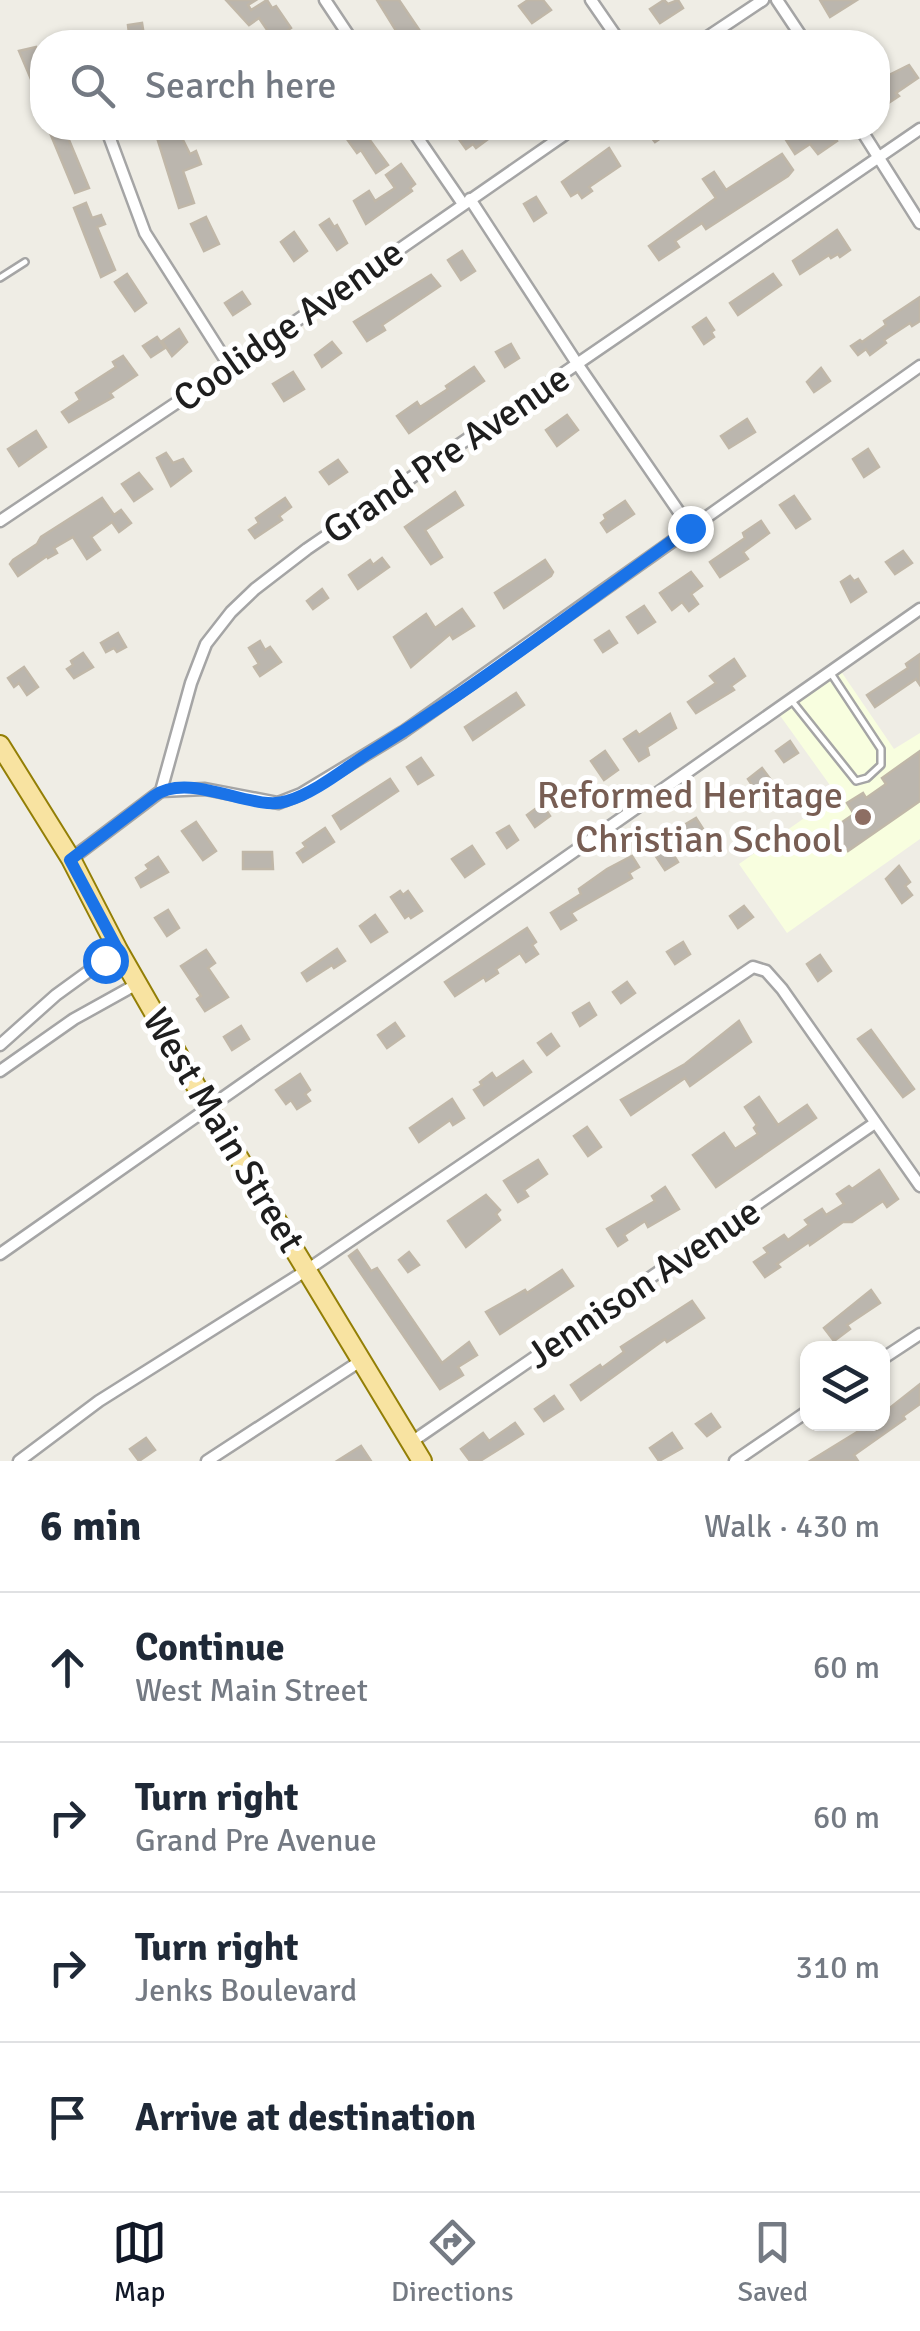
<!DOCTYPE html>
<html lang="en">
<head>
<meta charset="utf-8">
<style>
  body { margin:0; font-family:Signika,sans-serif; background:#f6f6f7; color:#1f2937 }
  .controls { position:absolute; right:30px; bottom:30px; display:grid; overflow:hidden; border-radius:20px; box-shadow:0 2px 8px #0004 }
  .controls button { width:90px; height:90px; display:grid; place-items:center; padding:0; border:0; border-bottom:2px solid #e0e1e3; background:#fff; color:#1f2937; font:50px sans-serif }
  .stop { position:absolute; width:30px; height:30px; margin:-22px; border:8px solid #1a73e8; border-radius:50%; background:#fff }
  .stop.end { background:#1a73e8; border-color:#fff; box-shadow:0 2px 10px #0008 }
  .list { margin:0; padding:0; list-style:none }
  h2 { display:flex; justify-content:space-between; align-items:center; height:130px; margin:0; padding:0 40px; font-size:42px }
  h2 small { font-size:32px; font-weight:400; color:#747a83 }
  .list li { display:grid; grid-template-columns:65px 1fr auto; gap:30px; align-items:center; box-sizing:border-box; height:150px; padding:0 40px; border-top:2px solid #e0e1e3 }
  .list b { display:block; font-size:38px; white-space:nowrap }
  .list p { margin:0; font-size:32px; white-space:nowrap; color:#747a83 }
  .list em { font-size:32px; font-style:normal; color:#747a83 }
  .icon { flex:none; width:55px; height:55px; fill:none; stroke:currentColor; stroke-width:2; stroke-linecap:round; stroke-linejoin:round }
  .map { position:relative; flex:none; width:920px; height:1461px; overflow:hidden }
  .search { position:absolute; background:#fff; box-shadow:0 2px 8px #0004; left:30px; right:30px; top:30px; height:110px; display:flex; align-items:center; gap:25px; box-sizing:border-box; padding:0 35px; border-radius:40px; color:#747a83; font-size:38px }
  .sheet { height:730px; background:#fff }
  nav { display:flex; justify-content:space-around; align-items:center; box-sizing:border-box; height:140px; border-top:2px solid #e0e1e3; background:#fff; font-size:28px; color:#747a83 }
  nav a { display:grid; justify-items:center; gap:5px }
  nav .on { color:#111827 }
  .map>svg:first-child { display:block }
</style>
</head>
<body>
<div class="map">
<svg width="920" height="1461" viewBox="0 0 920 1461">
  <rect width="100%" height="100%" fill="#efede5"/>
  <path fill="#f8fedf" d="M838 667 894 749 920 733V839L787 933 739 864 837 795 776 710Z"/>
  <g fill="#bbb6ae" stroke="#c0b7a8" stroke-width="2.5">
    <path d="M226 0H256L248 5 251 10 267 0 272 8 276 6 291 28 274 40 259 18 249 25Z"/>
    <path d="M377 0H399L424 37 416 42H403Z"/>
    <path d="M528 0H543L551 10 532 23 519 6Z"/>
    <path d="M664 0 668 4 678 0 683 8 660 23 650 9Z"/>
    <path d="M820 0H857L830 17Z"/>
    <path d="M142 23 145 42H130L128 25Z"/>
    <path d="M36 47 42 68V105L19 51Z"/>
    <path d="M909 65 918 78 896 93 899 96 887 104 878 87 887 81 885 77Z"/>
    <path d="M48 128H64L89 188 75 193Z"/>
    <path d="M154 128H177L190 154 196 151 201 164 183 171 194 203 179 208Z"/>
    <path d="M339 128H361L388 165 376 173 361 150 357 153Z"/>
    <path d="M466 128H503L476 148 473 144 466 149 456 135Z"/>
    <path d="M644 128H675L655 142Z"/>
    <path d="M805 128H827L837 141 818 154 810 144 795 154 786 140Z"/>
    <path d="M609 148 620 166 589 187 592 191 582 198 578 192 571 196 562 182Z"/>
    <path d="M782 154 793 170 788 176 706 229 702 223 675 241 679 247 659 260 649 246 716 198 703 179 714 172 726 190Z"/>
    <path d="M401 164 415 184 410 188 412 191 366 224 354 201 369 191 375 201 395 188 386 175Z"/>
    <path d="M536 197 546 213 534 221 524 204Z"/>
    <path d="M86 203 92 218 101 215 105 224 97 227 115 270 101 277 74 208Z"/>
    <path d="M206 217 219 244 204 251 191 224Z"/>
    <path d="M329 219 334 227 337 225 347 243 337 250 320 225Z"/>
    <path d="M837 230 850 250 840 257 838 254 831 258 829 255 800 274 793 261Z"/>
    <path d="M294 232 307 251 294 261 281 242Z"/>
    <path d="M462 251 475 271 461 280 448 260Z"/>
    <path d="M127 274 146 303 135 311 115 282Z"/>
    <path d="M773 274 781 285 738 315 730 303Z"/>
    <path d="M431 275 440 286 382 325 385 330 367 341 354 322Z"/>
    <path d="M242 292 250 304 233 315 225 303Z"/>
    <path d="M920 297V321L912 326 910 323 884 340 886 343 870 355 866 349 858 355 851 346 860 340 862 342 886 325 884 321Z"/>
    <path d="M706 318 714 330 711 332 714 337 704 344 693 327Z"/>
    <path d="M179 329 187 342 172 356 162 341Z"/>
    <path d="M157 337 165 348 151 357 143 346Z"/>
    <path d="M332 342 341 353 322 367 315 355Z"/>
    <path d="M511 344 519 358 505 367 496 352Z"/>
    <path d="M123 356 137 375 110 393 113 397 69 422 62 412 80 400 76 393 116 367 113 362Z"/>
    <path d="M474 367 484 381 409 433 397 416 417 402 420 407 448 389 446 386Z"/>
    <path d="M821 368 830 381 814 392 807 382Z"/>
    <path d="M293 372 304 389 284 401 273 384Z"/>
    <path d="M567 415 578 430 557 446 546 430Z"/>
    <path d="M747 419 755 432 729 448 721 436Z"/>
    <path d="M36 431 46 447 19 466 8 449Z"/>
    <path d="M868 449 879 467 864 477 853 459Z"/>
    <path d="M166 453 173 463 183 459 191 471 171 486 157 458Z"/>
    <path d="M338 460 347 472 329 484 320 472Z"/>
    <path d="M139 473 152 489 134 501 122 484Z"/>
    <path d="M455 492 463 505 425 530 442 557 431 564 405 527Z"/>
    <path d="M794 496 810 519 796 528 780 505Z"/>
    <path d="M102 498 114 515 121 510 131 523 119 532 112 522 91 537 100 550 87 559 73 537 54 548 57 553 48 558 47 556 18 576 10 564 13 560 37 544 41 537Z"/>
    <path d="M285 498 291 507 279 516 282 520 255 538 249 530 259 523 256 518Z"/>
    <path d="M625 501 634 514 607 532 601 523 606 519 604 515Z"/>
    <path d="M761 521 769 533 743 552 748 559 720 577 710 562 745 538 743 533Z"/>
    <path d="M903 551 912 563 895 574 886 562Z"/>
    <path d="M382 558 389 567 358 589 349 575 370 560 373 565Z"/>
    <path d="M545 560 553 572 551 576 504 608 495 593Z"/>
    <path d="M691 572 702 586 691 594 698 604 689 611 682 602 672 610 660 593Z"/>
    <path d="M850 576 854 581 858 579 866 592 851 602 841 582Z"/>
    <path d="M322 589 328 598 313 609 307 601Z"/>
    <path d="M644 606 655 622 638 633 627 617Z"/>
    <path d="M462 609 474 626 453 639 450 634 411 667 394 637 426 614 435 628Z"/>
    <path d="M609 631 617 643 603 652 595 640Z"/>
    <path d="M118 633 126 647 117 652 114 648 106 652 101 643Z"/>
    <path d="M260 641 265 650 270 647 281 662 260 676 254 667 259 664 249 648Z"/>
    <path d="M83 653 93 667 74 678 67 669 73 665 71 661Z"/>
    <path d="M920 654V685L916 679 875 707 867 695 908 668 906 664Z"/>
    <path d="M734 659 745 676 731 686 734 690 696 713 688 702 716 683 710 676Z"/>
    <path d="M24 667 38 687 27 695 19 683 14 687 8 678Z"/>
    <path d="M516 693 524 705 473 740 465 727Z"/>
    <path d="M670 714 676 728 647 747 649 755 639 761 624 739 636 731 639 735Z"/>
    <path d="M790 741 798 753 784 762 776 751Z"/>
    <path d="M605 751 618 770 604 780 591 761Z"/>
    <path d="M920 751V801L848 851 832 829 854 814 847 803 863 793 866 798 886 784 882 778Z"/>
    <path d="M421 758 433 775 418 784 407 767Z"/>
    <path d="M762 768 771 780 756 791 748 779Z"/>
    <path d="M390 779 398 791 341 829 333 816Z"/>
    <path d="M542 804 550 816 535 827 527 815Z"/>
    <path d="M696 818 705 832 673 854 678 862 665 870 649 846Z"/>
    <path d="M196 822 216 851 203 860 182 831Z"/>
    <path d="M509 826 518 840 507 848 497 833Z"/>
    <path d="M325 828 334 842 303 862 297 853 306 847 303 843Z"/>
    <path d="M472 846 484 864 465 877 452 859Z"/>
    <path d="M243 852H272L273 869H243Z"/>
    <path d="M632 856 639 867 629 873 632 878 571 913 576 920 561 929 551 913 581 894 579 889 607 869Z"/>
    <path d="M158 857 168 872 141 887 136 878 149 869 146 865Z"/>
    <path d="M899 866 910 882 905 886 912 895 902 903 886 879Z"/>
    <path d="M400 891 403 895 408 891 422 911 411 918 409 915 405 918 391 897Z"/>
    <path d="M744 906 753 917 738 928 730 916Z"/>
    <path d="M168 910 179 928 167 936 155 918Z"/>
    <path d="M375 915 387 932 371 942 360 926Z"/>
    <path d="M527 928 536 942 532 945 538 954 526 962 520 953 496 969 498 973 486 981 484 977 455 996 445 982Z"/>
    <path d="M683 942 690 954 675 964 667 952Z"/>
    <path d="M337 949 345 961 334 968 332 965 307 981 302 973Z"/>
    <path d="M206 950 215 963 208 968 228 997 205 1011 197 999 201 996 181 966Z"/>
    <path d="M820 955 831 971 818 981 807 964Z"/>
    <path d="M627 982 635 993 621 1003 613 992Z"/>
    <path d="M589 1003 596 1015 580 1026 573 1013Z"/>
    <path d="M739 1021 751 1042 690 1086 685 1078 631 1115 621 1100 685 1064Z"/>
    <path d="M395 1023 404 1036 387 1048 378 1035Z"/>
    <path d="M241 1026 249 1039 232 1050 224 1037Z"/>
    <path d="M871 1030 914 1089 903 1097 858 1039Z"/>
    <path d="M551 1034 559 1046 547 1055 538 1043Z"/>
    <path d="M523 1061 531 1072 484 1105 474 1090 482 1085 480 1082 492 1073 496 1079Z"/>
    <path d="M300 1074 310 1090 305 1094 310 1101 297 1109 291 1100 286 1104 276 1090Z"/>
    <path d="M759 1097 778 1125 807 1105 816 1118 716 1187 693 1155 724 1133 735 1149 758 1134 754 1128 757 1125 745 1107Z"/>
    <path d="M452 1099 464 1118 453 1125 450 1120 419 1142 410 1128Z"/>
    <path d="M587 1127 601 1147 588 1156 574 1136Z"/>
    <path d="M538 1160 547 1174 524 1190 528 1196 518 1202 504 1181Z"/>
    <path d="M879 1170 898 1199 887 1207 883 1201 852 1222H843L810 1245 809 1242 777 1264 780 1267 765 1277 754 1262 768 1253 764 1248 784 1235 788 1240 809 1225 805 1220 822 1209 826 1215 844 1204 837 1194 849 1186 852 1189Z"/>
    <path d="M665 1187 679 1209 648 1227 645 1221 624 1235 627 1240 618 1246 607 1229 655 1201 652 1196Z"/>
    <path d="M486 1195 500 1210 496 1214 500 1220 466 1247 448 1221Z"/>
    <path d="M357 1250 371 1271 377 1268 442 1363 469 1342 477 1355 458 1367 463 1375 440 1389 349 1256Z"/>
    <path d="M409 1252 419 1265 408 1272 399 1260Z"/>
    <path d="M562 1270 573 1286 500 1334 486 1312 525 1290 527 1293Z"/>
    <path d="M871 1290 880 1303 847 1325 850 1329 834 1341 824 1328Z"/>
    <path d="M692 1301 704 1318 667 1342 665 1339 581 1400 571 1385 600 1365 602 1368 624 1352 621 1347Z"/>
    <path d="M920 1384V1404L903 1416 905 1419 854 1455 858 1461H810L862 1429 859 1424H882V1414Z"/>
    <path d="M554 1396 563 1409 544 1421 535 1409Z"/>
    <path d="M711 1414 720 1427 707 1436 696 1424Z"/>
    <path d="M515 1423 523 1434 480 1461H470L461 1449 483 1433 489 1441Z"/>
    <path d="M672 1433 682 1448 659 1461 650 1448Z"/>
    <path d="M146 1438 155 1450 139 1461 130 1449Z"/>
    <path d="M361 1446 371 1461H337Z"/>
  </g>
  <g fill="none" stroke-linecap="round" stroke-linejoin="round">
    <defs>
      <g id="lane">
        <path d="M0 278 25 262"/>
        <path d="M792 701 856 781 867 778 881 765V749L830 672"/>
      </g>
      <g id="street">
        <path d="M325 0 353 42"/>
        <path d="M591 0 620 42"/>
        <path d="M777 0 805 42"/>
        <path d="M700 42 763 0"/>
        <path d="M106 128 145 233 230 367"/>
        <path d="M411 128 463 204"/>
        <path d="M860 128 920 223"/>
        <path d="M470 199 578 365 690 528"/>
        <path d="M0 521 230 367 574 128"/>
        <path d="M161 791 205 789 278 803 301 794 403 732 920 366"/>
        <path d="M71 859 161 791 191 683 206 644 231 612 255 589 307 549 920 129"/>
        <path d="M0 1045 56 995 118 950"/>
        <path d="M0 1071 74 1019 137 984"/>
        <path d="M0 1254 920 609"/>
        <path d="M882 1359 920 1334"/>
        <path d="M410 1443 875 1123"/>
        <path d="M19 1461 99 1401 307 1270 753 967 766 971 782 989 920 1186"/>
        <path d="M207 1461 362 1360"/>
        <path d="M735 1461 808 1411"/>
      </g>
      <path id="primary" d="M0 745 71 859 118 950 208 1107 422 1461"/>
    </defs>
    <use href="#lane" stroke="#a5a5a5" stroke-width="10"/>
    <use href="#street" stroke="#a5a5a5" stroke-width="15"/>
    <use href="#primary" stroke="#937f06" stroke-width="22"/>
    <use href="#lane" stroke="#fff" stroke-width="5"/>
    <use href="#street" stroke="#fff" stroke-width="10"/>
    <use href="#primary" stroke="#f8e3a1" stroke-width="18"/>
  </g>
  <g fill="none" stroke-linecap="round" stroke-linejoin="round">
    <path stroke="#1a73e8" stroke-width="12" d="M105 960 118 950 70 860 154 796C190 770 254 813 287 801 317 792 346 767 372 751 482 683 585 603 690 528"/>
  </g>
  <circle fill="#8d6e63" stroke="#fff" stroke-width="4" cx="863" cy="817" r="10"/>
  <g text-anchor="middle" stroke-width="10" stroke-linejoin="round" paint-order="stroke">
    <g font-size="38" fill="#1e1e1e" stroke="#fff">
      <text transform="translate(288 325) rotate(-35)" y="13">Coolidge Avenue</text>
      <text transform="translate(446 454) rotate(-34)" y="13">Grand Pre Avenue</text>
      <text transform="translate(224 1130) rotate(59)" y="13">West Main Street</text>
      <text transform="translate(643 1283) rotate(-34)" y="13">Jennison Avenue</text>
    </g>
    <g font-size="38" fill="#785e54" stroke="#fff" text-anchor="end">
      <text x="843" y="808">Reformed Heritage<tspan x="843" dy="44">Christian School</tspan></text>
    </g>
  </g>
</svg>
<div class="controls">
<button><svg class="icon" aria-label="layers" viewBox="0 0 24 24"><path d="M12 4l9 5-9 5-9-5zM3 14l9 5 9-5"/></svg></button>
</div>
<div class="stop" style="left:105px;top:960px"></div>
<div class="stop end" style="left:690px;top:528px"></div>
<div class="search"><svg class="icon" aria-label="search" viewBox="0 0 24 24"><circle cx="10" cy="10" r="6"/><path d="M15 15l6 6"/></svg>Search here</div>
</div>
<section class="sheet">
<h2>6 min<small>Walk · 430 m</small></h2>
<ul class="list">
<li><svg class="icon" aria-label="ahead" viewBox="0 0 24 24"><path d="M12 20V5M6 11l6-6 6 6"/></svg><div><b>Continue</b><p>West Main Street</p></div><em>60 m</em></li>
<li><svg class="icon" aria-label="right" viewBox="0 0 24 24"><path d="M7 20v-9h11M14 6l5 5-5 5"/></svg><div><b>Turn right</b><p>Grand Pre Avenue</p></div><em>60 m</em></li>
<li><svg class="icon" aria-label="right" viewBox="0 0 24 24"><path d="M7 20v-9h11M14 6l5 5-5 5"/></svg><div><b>Turn right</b><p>Jenks Boulevard</p></div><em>310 m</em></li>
<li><svg class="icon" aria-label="arrive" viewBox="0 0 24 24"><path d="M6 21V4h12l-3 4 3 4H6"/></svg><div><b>Arrive at destination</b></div></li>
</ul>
</section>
<nav>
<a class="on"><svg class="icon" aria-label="map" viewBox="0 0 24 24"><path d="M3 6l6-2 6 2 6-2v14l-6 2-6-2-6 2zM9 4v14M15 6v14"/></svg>Map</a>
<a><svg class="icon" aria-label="directions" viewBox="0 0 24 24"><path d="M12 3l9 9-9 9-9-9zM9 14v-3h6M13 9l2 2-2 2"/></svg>Directions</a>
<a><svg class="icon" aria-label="saved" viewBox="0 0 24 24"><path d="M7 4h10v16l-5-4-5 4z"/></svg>Saved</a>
</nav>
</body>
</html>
